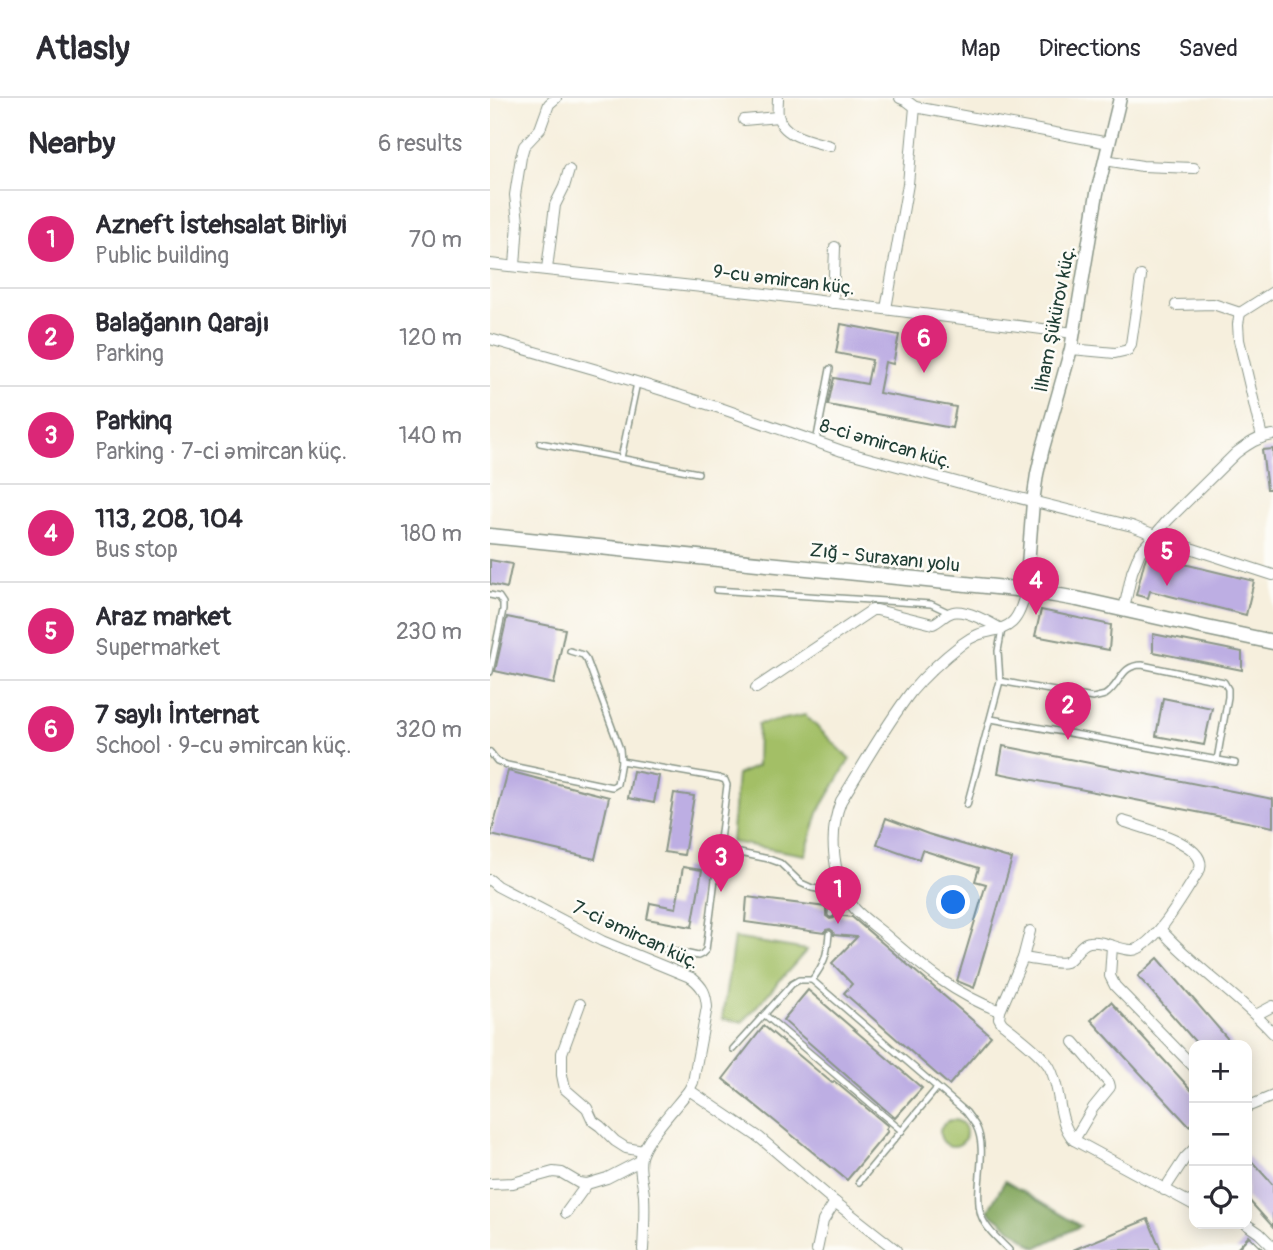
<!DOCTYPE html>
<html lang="en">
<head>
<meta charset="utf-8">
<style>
  body { margin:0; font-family:Pangolin,sans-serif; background:#f7f7f7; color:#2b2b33 }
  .controls { position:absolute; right:21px; bottom:21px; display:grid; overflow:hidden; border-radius:14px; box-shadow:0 4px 18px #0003 }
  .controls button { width:63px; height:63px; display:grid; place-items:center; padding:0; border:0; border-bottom:2px solid #e1e1e2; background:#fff; color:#2b2b33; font:35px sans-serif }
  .you { position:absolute; left:464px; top:805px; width:24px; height:24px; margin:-18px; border:5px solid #fff; border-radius:50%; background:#1a73e8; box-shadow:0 0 0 10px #1a73e833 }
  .badge { display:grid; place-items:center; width:46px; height:46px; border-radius:50%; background:#db2777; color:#fff; font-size:23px; font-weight:700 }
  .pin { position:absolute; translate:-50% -58px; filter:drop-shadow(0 2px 4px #0008) }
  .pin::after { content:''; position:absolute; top:37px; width:24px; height:21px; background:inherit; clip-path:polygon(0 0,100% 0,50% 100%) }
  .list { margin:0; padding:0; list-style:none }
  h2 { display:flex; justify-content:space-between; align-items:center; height:91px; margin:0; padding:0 28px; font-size:30px }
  h2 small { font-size:23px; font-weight:400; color:#7c7c81 }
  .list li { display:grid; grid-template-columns:46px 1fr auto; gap:21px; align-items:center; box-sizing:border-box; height:98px; padding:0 28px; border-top:2px solid #e1e1e2 }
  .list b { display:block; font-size:26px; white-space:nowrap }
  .list p { margin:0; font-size:23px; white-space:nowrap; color:#7c7c81 }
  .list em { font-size:23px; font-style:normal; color:#7c7c81 }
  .icon { flex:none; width:38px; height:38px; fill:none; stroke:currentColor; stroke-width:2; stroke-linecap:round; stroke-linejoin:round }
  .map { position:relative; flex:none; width:783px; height:1152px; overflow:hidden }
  header { display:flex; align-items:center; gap:42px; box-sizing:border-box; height:98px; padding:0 35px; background:#fff; border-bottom:2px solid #e1e1e2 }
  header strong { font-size:33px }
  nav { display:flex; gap:38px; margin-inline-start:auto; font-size:24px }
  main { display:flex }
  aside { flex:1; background:#fff }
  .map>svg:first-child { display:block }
</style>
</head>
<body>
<header>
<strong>Atlasly</strong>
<nav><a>Map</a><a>Directions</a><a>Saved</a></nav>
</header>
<main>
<aside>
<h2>Nearby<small>6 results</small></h2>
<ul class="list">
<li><span class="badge">1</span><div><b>Azneft İstehsalat Birliyi</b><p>Public building</p></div><em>70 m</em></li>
<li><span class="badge">2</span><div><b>Balağanın Qarajı</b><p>Parking</p></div><em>120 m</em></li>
<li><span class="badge">3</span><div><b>Parkinq</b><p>Parking · 7-ci Əmircan küç.</p></div><em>140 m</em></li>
<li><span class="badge">4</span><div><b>113, 208, 104</b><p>Bus stop</p></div><em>180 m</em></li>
<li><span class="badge">5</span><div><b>Araz market</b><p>Supermarket</p></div><em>230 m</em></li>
<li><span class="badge">6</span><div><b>7 saylı İnternat</b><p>School · 9-cu Əmircan küç.</p></div><em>320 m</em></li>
</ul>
</aside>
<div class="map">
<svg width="783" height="1152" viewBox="0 0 783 1152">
  <rect width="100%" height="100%" fill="#fdfcf7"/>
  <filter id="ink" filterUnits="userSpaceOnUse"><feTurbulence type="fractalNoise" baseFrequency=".0143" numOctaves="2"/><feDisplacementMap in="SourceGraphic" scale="14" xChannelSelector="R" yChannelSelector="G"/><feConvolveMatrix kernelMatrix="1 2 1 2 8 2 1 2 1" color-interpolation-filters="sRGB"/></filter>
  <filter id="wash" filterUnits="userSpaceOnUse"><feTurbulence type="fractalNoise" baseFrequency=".00686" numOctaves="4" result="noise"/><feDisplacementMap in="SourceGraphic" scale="28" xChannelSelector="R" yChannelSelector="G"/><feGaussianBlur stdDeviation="1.57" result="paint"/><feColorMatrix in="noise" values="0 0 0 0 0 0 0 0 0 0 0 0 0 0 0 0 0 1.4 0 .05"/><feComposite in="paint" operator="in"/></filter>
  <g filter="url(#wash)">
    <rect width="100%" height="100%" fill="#f6efdd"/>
    <g fill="#a3bf66" stroke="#617e4d" stroke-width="2">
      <path d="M315 617 360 661 328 715 315 757 241 744 247 677 267 668 268 626Z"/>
      <path d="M244 840 317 852 253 924 232 921Z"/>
      <circle cx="463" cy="1035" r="13"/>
    </g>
    <path fill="#82a65b" stroke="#507248" stroke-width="2" d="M515 1083 590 1128 546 1150 498 1113Z"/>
    <g id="blocks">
      <g fill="#bdaee3">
        <path d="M351 226 409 237 403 266 395 264 389 295 466 309 462 330 338 307 344 280 377 286 382 262 346 255Z"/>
        <path d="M783 351V391H777L772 352Z"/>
        <path d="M657 457 764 483 756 517 660 493 658 500 646 497 654 465Z"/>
        <path d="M0 462 22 466 17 490 0 486Z"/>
        <path d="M551 512 621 527 619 552 545 538Z"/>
        <path d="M17 519 75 531 64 586 5 573Z"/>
        <path d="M663 536 752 554V572L663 554Z"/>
        <path d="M673 600 722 610 714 647 666 638Z"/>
        <path d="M513 648 783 701V729L508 675Z"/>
        <path d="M18 673 119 699 105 761 1 737Z"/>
        <path d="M143 673 169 678 164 705 138 700Z"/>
        <path d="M184 695 204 698 194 757 174 754Z"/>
        <path d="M396 720 438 736 522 761 484 890 467 883 496 786 485 783 489 770 432 752 429 761 387 746Z"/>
        <path d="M193 769 212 772 202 829 157 821 160 805 186 810Z"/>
        <path d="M257 799 336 809V818L340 821 344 820 346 817 362 819 501 938 459 987 354 895 362 886 342 865 367 839 344 837 343 833 340 831 336 832 334 835 255 824Z"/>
        <path d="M668 860 743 947H708L648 878Z"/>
        <path d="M318 892 432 990 405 1020 293 922Z"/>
        <path d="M621 904 704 995V1023L699 1028 601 922Z"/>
        <path d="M274 928 342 985 344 983 398 1028 396 1031 398 1033 357 1082 233 981Z"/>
        <path d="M757 1058 783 1087V1129L757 1100Z"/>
        <path d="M658 1121 671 1152H583Z"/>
        <path d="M759 1138 773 1152H746Z"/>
      </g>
    </g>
  </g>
  <g filter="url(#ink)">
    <use href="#blocks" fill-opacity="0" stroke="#8a9688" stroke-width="2"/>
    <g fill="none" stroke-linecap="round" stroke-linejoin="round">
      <defs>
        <g id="service">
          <path d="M326 344 340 271"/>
          <path d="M50 345 208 375"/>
          <path d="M131 360 147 285"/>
          <path d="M226 492 441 506 460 515"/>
          <path d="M0 497 9 499 13 505V512L0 574"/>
          <path d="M510 583 603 600C606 599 612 598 615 597 631 587 630 567 652 567L734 584 738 591V599L727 662"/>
          <path d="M501 621 745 665"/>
          <path d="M0 654 7 663 17 667 122 689 127 686 131 663 130 651 97 562 93 557 80 553"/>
          <path d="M131 663 229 680 235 682 237 687 216 852 212 856 208 858 158 847"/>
          <path d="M477 707 510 583 508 553 512 531"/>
          <path d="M230 751 279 761 290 765 311 785 322 790 343 794 346 778"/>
          <path d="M341 816 343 794"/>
          <path d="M339 836C337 857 335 865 322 882L476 1014C479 1018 483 1023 486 1028 499 1053 483 1090 491 1117 495 1130 509 1142 519 1152"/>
          <path d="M275 917 412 1033"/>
          <path d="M243 951 302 886 309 882H322"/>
          <path d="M369 1084 447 990"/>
        </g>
        <g id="minor">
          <path d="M288 0C288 5 287 12 288 17 292 39 323 43 340 48"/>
          <path d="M410 0 417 3 425 9 619 45"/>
          <path d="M254 22 288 19"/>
          <path d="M615 62 652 68 704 70"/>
          <path d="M0 166 267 195 584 235"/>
          <path d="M25 168 28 124 25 97 31 59 34 48 50 31 59 6 66 0"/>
          <path d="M57 171 65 107 74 89 79 72"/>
          <path d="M343 205 345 149"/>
          <path d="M686 207 723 206 750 215 748 226 749 242 772 339"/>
          <path d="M396 211 418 86 425 9"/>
          <path d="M750 215 783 194"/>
          <path d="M0 241 114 274 233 311 352 353 485 389 642 428 691 447 783 477"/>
          <path d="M581 251 625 255 638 252 641 246 651 178"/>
          <path d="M634 511 642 474 650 454 678 422 746 355C758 346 768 339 783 337"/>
          <path d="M266 590 382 512H387L443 526C450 523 455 516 463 514 475 511 501 525 511 531"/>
          <path d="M0 782 7 788 112 843 202 880C213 889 216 895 217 909L203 984 199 992C186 1009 156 1040 151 1059 148 1071 153 1085 154 1097 155 1115 154 1134 153 1152"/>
          <path d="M671 832C705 870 748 897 783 935"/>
          <path d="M540 833 533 860 510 913 509 920 512 925C525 936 553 956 560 970 572 992 566 1022 584 1042L704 1107"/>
          <path d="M622 848 620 878 625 888 704 969"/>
          <path d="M533 860C544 861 566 867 576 864 585 860 589 845 600 844 614 842 628 852 642 852 664 851 698 790 710 771 717 745 652 730 633 723"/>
          <path d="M90 906 72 955V977L75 991 97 1010 103 1023 110 1028 125 1043 136 1050 153 1053"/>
          <path d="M510 913C464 896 434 870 398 839 388 830 374 821 365 811 342 783 338 736 351 703 374 666 395 628 421 594 436 576 454 560 472 546 503 521 524 548 536 492"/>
          <path d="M766 917 783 908"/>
          <path d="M584 944 619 985 620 989 603 1010 584 1042"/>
          <path d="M199 992 270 1040 345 1104 406 1152"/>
          <path d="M757 1009 783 998"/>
          <path d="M0 1086 23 1085 63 1074 72 1075 89 1085 97 1086 117 1080 150 1063"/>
          <path d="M674 1092 695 1060 704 1051"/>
          <path d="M76 1115 97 1086"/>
          <path d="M756 1126 769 1135 783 1149"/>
          <path d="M327 1152 333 1123 345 1104"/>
        </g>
        <path id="tertiary" d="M536 492 543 404 547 376 553 350 581 251 607 95 630 0"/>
        <path id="secondary" d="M0 438 536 492 587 501 717 530 783 544"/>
      </defs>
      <use href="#service" stroke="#8a9688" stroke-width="8"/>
      <use href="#minor" stroke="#8a9688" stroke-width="12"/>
      <use href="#tertiary" stroke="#8a9688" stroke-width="15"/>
      <use href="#secondary" stroke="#8a9688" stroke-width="17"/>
      <use href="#service" stroke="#fff" stroke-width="5"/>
      <use href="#minor" stroke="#fff" stroke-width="10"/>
      <use href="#tertiary" stroke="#fff" stroke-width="12"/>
      <use href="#secondary" stroke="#fff" stroke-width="14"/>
    </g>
  </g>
  <g text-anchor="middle" stroke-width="5" stroke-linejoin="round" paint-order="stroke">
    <g font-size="19" fill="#1f3d34" stroke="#fdfcf7">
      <text transform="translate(294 181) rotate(7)" y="7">9-cu Əmircan küç.</text>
      <text transform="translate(564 221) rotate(-79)" y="7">İlham Şükürov küç.</text>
      <text transform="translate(396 345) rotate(16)" y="7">8-ci Əmircan küç.</text>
      <text transform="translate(395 459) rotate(6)" y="7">Zığ - Suraxanı yolu</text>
      <text transform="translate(146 836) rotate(25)" y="7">7-ci Əmircan küç.</text>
    </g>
  </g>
</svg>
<div class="controls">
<button>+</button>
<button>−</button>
<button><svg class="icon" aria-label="locate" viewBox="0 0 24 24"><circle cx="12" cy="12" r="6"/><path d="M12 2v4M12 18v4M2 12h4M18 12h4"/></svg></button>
</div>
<div class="you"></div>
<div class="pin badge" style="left:348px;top:826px">1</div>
<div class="pin badge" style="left:578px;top:642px">2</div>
<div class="pin badge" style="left:231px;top:794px">3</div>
<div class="pin badge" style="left:546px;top:517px">4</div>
<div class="pin badge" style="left:677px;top:488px">5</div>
<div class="pin badge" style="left:434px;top:275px">6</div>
</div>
</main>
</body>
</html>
